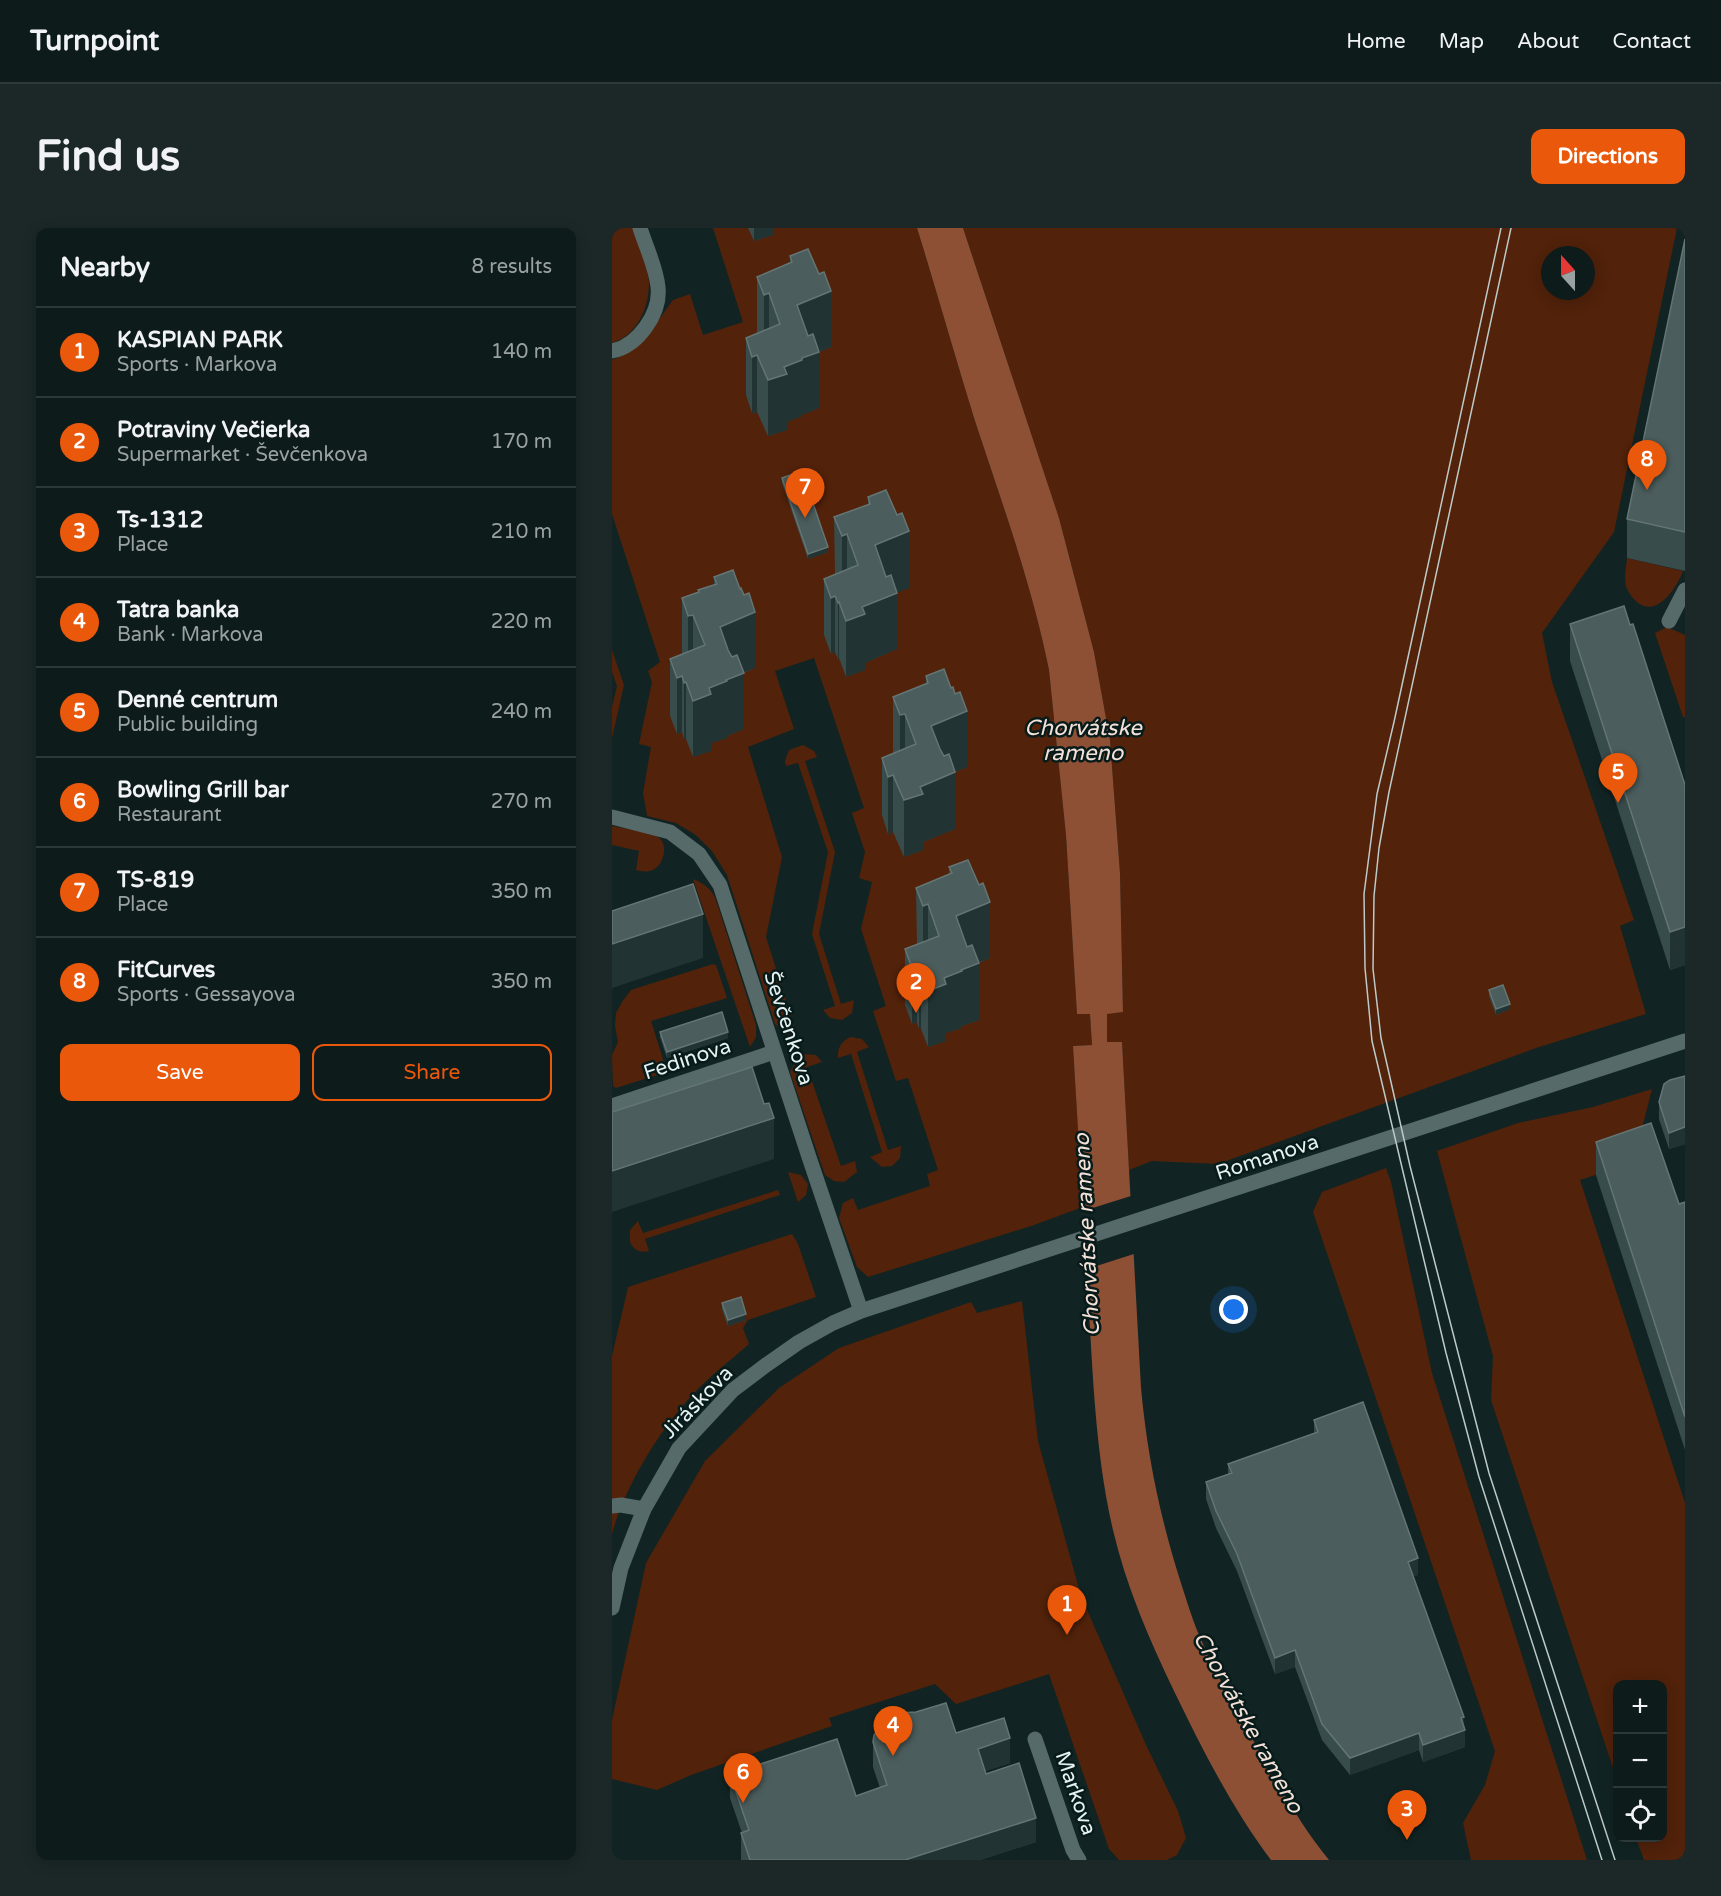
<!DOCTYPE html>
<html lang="en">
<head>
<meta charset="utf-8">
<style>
  body { margin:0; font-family:"Varela Round",sans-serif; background:#1b2827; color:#f1f3f6 }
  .controls { position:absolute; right:18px; bottom:18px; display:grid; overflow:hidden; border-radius:12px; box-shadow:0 3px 15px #0003 }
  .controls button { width:54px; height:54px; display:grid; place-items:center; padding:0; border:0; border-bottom:2px solid #2d3939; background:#0d1b1a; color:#f1f3f6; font:30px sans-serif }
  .compass { position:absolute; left:929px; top:18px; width:54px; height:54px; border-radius:50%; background:#0d1b1a; box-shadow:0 3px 15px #0003; rotate:339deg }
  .you { position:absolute; left:622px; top:1082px; width:21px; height:21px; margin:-15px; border:4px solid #fff; border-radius:50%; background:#1a73e8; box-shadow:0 0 0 9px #1a73e833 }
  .badge { display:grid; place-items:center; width:39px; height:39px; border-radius:50%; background:#ea580c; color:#fff; font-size:20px; font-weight:700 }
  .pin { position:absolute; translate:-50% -50px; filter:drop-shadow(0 2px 3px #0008) }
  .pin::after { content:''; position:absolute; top:32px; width:21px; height:18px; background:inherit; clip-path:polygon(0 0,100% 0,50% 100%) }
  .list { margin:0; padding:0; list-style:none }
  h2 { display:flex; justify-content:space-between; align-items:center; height:78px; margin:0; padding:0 24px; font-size:26px }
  h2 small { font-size:20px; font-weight:400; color:#9aa1a2 }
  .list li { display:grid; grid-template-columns:39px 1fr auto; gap:18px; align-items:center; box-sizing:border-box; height:90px; padding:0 24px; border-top:2px solid #2d3939 }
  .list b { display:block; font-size:22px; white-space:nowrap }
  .list p { margin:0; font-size:20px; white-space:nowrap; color:#9aa1a2 }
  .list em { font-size:20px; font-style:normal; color:#9aa1a2 }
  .actions { display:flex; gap:12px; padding:18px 24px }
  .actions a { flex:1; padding:14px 0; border:2px solid #ea580c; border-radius:12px; text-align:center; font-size:21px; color:#ea580c }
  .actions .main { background:#ea580c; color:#fff }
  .icon { flex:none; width:33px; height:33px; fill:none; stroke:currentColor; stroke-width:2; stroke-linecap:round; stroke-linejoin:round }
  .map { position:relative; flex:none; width:1073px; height:1632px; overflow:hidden; border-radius:12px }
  header { display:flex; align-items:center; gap:36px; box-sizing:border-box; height:84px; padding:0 30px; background:#0d1b1a; border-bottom:2px solid #2d3939 }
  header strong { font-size:28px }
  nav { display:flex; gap:33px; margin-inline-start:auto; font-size:21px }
  .intro { display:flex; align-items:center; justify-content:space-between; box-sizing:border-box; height:144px; padding:0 36px }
  h1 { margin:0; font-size:42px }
  .button { padding:15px 27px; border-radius:12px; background:#ea580c; color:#fff; font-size:21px; font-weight:700 }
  main { display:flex; gap:36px; padding:0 36px }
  aside { flex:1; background:#0d1b1a; border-radius:12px; box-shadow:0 3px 15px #0003 }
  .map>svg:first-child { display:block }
</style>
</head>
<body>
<header>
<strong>Turnpoint</strong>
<nav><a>Home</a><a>Map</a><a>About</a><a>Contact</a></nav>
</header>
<div class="intro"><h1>Find us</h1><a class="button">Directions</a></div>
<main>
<aside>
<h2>Nearby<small>8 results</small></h2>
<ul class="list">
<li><span class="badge">1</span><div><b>KASPIAN PARK</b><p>Sports · Markova</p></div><em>140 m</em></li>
<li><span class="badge">2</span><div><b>Potraviny Večierka</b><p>Supermarket · Ševčenkova</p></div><em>170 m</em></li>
<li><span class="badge">3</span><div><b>Ts-1312</b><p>Place</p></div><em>210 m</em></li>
<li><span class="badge">4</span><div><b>Tatra banka</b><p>Bank · Markova</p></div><em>220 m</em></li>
<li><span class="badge">5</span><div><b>Denné centrum</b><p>Public building</p></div><em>240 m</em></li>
<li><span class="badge">6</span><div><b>Bowling Grill bar</b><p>Restaurant</p></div><em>270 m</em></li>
<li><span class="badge">7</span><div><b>TS-819</b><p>Place</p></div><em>350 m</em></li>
<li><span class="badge">8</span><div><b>FitCurves</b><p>Sports · Gessayova</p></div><em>350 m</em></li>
</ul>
<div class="actions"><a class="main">Save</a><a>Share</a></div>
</aside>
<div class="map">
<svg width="1073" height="1632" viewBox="0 0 1073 1632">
  <rect width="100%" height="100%" fill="#112423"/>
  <g fill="#52220a" fill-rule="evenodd">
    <path d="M0 0H21C26 15 36 39 37 55 37 79 26 107 0 115Z"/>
    <path d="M101 0H305C325 64 343 129 363 193 390 275 420 357 437 442L454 607 465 785 478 786 480 817 461 818 471 979 422 997 256 1049 245 1039 227 990 231 975 241 970 246 982 318 958 315 946 326 942 296 850 284 853 261 783 274 778 249 701 260 654 247 650 253 624 240 585 252 580 202 430 163 443 182 501 136 519 170 629 154 709 185 807H175L163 796 115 647 100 623 84 607 64 595 35 588 31 565 39 519 27 516 40 454 36 443 48 434 0 286V132L9 128 31 113 61 72 78 66 91 107 131 94Z"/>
    <path d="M351 0H1065L1002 304 930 405 940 454 1022 692 1008 698 1034 786 924 820 606 936 540 933 517 942 510 815 495 814V785L511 784 508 645 498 512 482 424 447 290ZM938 27H974V63H938Z"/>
    <path d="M1015 330 1071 343C1065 359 1045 391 1025 374 1020 370 1016 364 1014 358 1012 350 1014 339 1015 330Z"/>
    <path d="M1055 399 1073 407V489H1071L1043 405Z"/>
    <path d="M0 422 12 457 0 510V479L5 458 0 444Z"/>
    <path d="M191 517 202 523 205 529 193 533 223 624 207 706 229 776 242 772 240 785 230 792 218 790 211 782 223 778 200 706 216 624 186 535 174 538 173 533 177 522Z"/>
    <path d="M0 598C13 601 34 602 46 609 58 617 51 640 38 643 33 644 28 643 24 642L27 623 0 617Z"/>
    <path d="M81 651C91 655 100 661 104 672L144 797V809L138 819Z"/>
    <path d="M101 736 104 737 115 770 39 793 55 844 4 860 1 858 0 827 6 814 3 798 4 785 10 774 19 762Z"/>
    <path d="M238 809 250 811 257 819 245 824 276 922 289 918 288 930 280 938 270 939 258 929 270 924 239 826 226 830C225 820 229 814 238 809Z"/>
    <path d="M191 826 204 827 210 834 195 839 229 938 243 933 245 944 232 954 222 953 213 947 178 844 183 834Z"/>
    <path d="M1040 861 1026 916 1017 936 968 952 1073 1275V1632H1032L1024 1610H1050V1456H1005V1552L879 1172 881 1128 825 923 906 895 981 879Z"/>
    <path d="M774 940 779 954 820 1145 975 1632H859L851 1595 873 1557 883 1523 701 984 710 964Z"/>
    <path d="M176 944 189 947 196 956 194 967 186 974Z"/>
    <path d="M166 962 168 967 33 1011 37 1023C27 1025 22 1022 18 1014V1002L26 993 31 1005Z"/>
    <path d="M180 1006 186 1016 204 1069 136 1092 131 1100 137 1116C119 1132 99 1147 82 1165 49 1200 12 1259 0 1306V1128L16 1059Z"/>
    <path d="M410 1073 426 1213 469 1368 534 1517 566 1583 574 1610 565 1627 555 1632H507L497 1621 437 1446 344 1476 323 1456 217 1490 220 1498 79 1547 45 1562 0 1551V1492L34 1335 93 1233 167 1160 227 1120 359 1074 365 1085Z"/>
  </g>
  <path fill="#8e5035" d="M305 0H351L447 290 482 424 498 512 508 645 511 784 495 786V814H510L529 1160C535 1226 548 1289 568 1352 575 1373 581 1395 591 1416 607 1452 627 1487 646 1521 668 1559 689 1598 717 1632H659C620 1580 590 1521 562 1463 537 1411 514 1358 501 1302 483 1224 481 1146 476 1067 471 984 466 901 461 818L480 817 478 786H465L454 607 437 442C420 357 390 275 363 193 343 129 325 64 305 0Z"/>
  <path fill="#112423" d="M522 967 525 1025 472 1042 468 984Z"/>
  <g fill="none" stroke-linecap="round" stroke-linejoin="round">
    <g stroke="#556a69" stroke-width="15">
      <path d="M0 123C26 118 49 85 46 59 44 39 34 19 28 0"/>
      <path d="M1057 393 1073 362"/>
      <path d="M0 589 58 604 87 626 108 657 197 929 249 1083"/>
      <path d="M0 878 162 824"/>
      <path d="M0 1278 9 1277 32 1281"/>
      <path d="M0 1380 9 1340 32 1281 67 1220 121 1162 154 1137 187 1114 221 1095 249 1083 1073 813"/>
      <path d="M423 1511 461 1622 467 1632"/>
    </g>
    <g stroke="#bdcac9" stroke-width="1.5">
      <path d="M889 0 782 494 765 566 752 666 753 740 760 813 834 1125 867 1249 990 1632"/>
      <path d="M899 0 777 564 767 620 762 668 761 741 769 810 798 938 877 1245 1003 1632"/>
    </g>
  </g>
  <g fill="#384c4b">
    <path d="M136 0H162H161V7L142 13Z"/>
    <path d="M1073 11V343L1015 330V291Z"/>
    <path d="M178 28 219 119 207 124V180L190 187V188L175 194V202L156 208 145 184 140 185 134 167V110L145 106V49L178 35Z"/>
    <path d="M170 250 216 324 196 331 170 255Z"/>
    <path d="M256 269 297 360 285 364V421L253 435V442L234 449 227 430 226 431 223 424 219 426 212 407V351L223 346 222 289 256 277Z"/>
    <path d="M102 349 143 440 132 445V501L115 508V510L99 515V523L81 529 74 511H72L70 504 65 506 58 488V431L70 427V370L86 364V362L102 357Z"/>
    <path d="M958 396 1018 397 1073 557V737L1058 742 958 433Z"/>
    <path d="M314 448 355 539 343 544V601L311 614V622L292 629 281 604 276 606 270 587V530L281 526V469L314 456Z"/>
    <path d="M337 639 378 730 367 735V792L350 798V800L334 805V813L316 819 309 801H307L305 794 300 796 293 777V721L305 717 304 660 337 646Z"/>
    <path d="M877 762 898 781 884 787 877 768Z"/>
    <path d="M48 804 116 810 55 830 48 809Z"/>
    <path d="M1073 848V916L1057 921 1047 891V874Z"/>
    <path d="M984 914 1067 976 1073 974V1222L984 947Z"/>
    <path d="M110 1075 134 1092 116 1098 110 1081Z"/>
    <path d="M702 1192 806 1347 801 1348 852 1498 853 1519 811 1534 807 1522 738 1547 710 1512 683 1439 663 1446 625 1343 604 1300 594 1271V1254L616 1246V1236L702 1205Z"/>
    <path d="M344 1505 398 1535 373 1543 374 1546 424 1614 368 1632H129V1605H130L118 1570V1546L244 1568 268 1560 261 1539V1514Z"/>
  </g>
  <g fill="#213433">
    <path d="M142 0H162H161V7L142 13Z"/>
    <path d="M219 63V119L202 126 207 124V180L190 187V188L175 194V202L156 208V152L172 139 185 77Z"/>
    <path d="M157 65V122L152 124V67Z"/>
    <path d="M145 127V184L140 185V129Z"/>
    <path d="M297 303V360L263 374V317Z"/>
    <path d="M235 306V362L230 364V308Z"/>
    <path d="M216 319V324L196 331V326Z"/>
    <path d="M285 365V421L253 435V442L234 449V393L250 379Z"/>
    <path d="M223 368V424L219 426V370Z"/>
    <path d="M227 374V430L226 431V375Z"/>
    <path d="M143 384V440L126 447 132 445V501L115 508V510L99 515V523L81 529V473L97 460 108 399Z"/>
    <path d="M81 387V443L76 444V388Z"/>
    <path d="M70 448V504L65 506V450Z"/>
    <path d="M74 454V511H72V455Z"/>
    <path d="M355 483V539L319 554V498Z"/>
    <path d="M293 486V542L288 544V487Z"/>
    <path d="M343 544V601L311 614V622L292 629V572L308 559Z"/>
    <path d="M281 547V604L276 606V549Z"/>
    <path d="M378 674V730L351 741 367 735V792L350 798V800L334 805V813L316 819V763L332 750 344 688Z"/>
    <path d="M316 676V733L311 734V678Z"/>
    <path d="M91 686V730L0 760V716Z"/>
    <path d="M1073 699V737L1058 742V704Z"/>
    <path d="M305 738V794L300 796V740Z"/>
    <path d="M309 744V801H307V745Z"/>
    <path d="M898 776V781L884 787V781Z"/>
    <path d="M116 804V810L55 830V824Z"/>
    <path d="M162 890V931L0 984V943Z"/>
    <path d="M1073 899V916L1057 921V905Z"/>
    <path d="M134 1086V1092L116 1098V1092Z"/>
    <path d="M806 1330V1347L796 1350V1334Z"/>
    <path d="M683 1422V1439L663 1446V1430Z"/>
    <path d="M852 1489 853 1519 811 1534V1517Z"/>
    <path d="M807 1505V1522L738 1547V1530Z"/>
    <path d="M398 1510V1535L366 1545V1521Z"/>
    <path d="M424 1590V1614L368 1632H293Z"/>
  </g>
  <g fill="#4b5d5c" stroke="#637574" stroke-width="1.5">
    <path d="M1073 11V304L1015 291Z"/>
    <path d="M196 21 207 46 212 44 219 63 185 77 196 108 201 106 207 124 190 130V132L172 139 175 146 156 152 145 127 140 129 134 110 168 96 157 65 152 67 145 49 180 34 178 28Z"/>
    <path d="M190 243 216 319 196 326 170 250Z"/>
    <path d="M274 262 285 287 290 285 297 303 263 317 274 349 279 347 285 365 250 379 253 386 234 393 227 374 226 375 223 368 219 370 212 351 246 337 235 306 230 308 222 289 258 276 256 269Z"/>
    <path d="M121 342 128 361 129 360 132 367 137 365 143 384 108 399 116 422 120 429 125 427 132 445 114 452 115 453 97 460 99 466 81 473 74 454 72 455 70 448 65 450 58 431 93 417 81 387 76 388 70 370 87 364 86 362 105 356 102 349Z"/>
    <path d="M1012 378 1018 397 1021 396 1073 557V699L1058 704 958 396Z"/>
    <path d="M332 441 339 460 341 459 343 466 348 464 355 483 319 498 328 521 332 528 337 526 343 544 308 559 311 566 292 572 281 547 276 549 270 530 304 516 293 486 288 487 281 469 316 455 314 448Z"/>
    <path d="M356 632 367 657 371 655 378 674 344 688 355 719 360 717 367 735 349 742 350 743 332 750 334 756 316 763 309 744 307 745 305 738 300 740 293 721 327 708 316 676 311 678 304 660 340 645 337 639Z"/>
    <path d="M81 656 91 686 0 716V683Z"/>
    <path d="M891 757 898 776 884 781 877 762Z"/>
    <path d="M110 784 116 804 55 824 48 804Z"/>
    <path d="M140 839 152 876 157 875 162 890 0 943V884Z"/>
    <path d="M1073 848V899L1057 905 1047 874 1052 856 1058 852Z"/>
    <path d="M1039 895 1067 976 1073 974V1189L984 914Z"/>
    <path d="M129 1069 134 1086 116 1092 110 1075Z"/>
    <path d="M751 1174 806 1330 796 1334 852 1489 849 1490 853 1502 811 1517 807 1505 738 1530 710 1496 683 1422 663 1430 625 1326 604 1283 594 1254 620 1245 616 1236 706 1204 702 1192Z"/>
    <path d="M334 1475 344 1505 392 1490 398 1510 366 1521 374 1546 407 1535 424 1590 293 1632H138L129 1605 137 1602 118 1546 225 1511 244 1568 275 1557 261 1514 262 1507 272 1495 286 1485 304 1484Z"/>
  </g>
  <g text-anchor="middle" stroke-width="5" stroke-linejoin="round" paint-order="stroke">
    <g font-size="21" fill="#e6f2f1" stroke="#071b1a">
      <text transform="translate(177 800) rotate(72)" y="7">Ševčenkova</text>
      <text transform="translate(75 831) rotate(-18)" y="7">Fedinova</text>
      <text transform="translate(655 929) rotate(-18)" y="7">Romanova</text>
      <text transform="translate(85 1174) rotate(-46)" y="7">Jiráskova</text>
      <text transform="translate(464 1565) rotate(71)" y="7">Markova</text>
    </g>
    <g font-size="22" font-style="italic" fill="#f3e0d7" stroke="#071b1a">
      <text x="471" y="507">Chorvátske<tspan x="471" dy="25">rameno</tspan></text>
      <text transform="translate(474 1007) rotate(-93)" y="8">Chorvátske rameno</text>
      <text transform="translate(637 1494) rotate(61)" y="8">Chorvátske rameno</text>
    </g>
  </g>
</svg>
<div class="controls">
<button>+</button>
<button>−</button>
<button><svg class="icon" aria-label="locate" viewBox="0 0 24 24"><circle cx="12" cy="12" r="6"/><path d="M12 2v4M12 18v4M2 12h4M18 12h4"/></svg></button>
</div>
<svg class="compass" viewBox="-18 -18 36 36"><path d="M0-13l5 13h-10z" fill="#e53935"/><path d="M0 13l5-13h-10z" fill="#9aa1a2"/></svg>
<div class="you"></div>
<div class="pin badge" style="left:455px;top:1407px">1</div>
<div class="pin badge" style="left:304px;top:785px">2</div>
<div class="pin badge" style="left:795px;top:1612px">3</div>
<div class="pin badge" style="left:281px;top:1528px">4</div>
<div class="pin badge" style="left:1006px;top:575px">5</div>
<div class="pin badge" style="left:131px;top:1575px">6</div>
<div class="pin badge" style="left:193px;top:290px">7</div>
<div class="pin badge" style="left:1035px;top:262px">8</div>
</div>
</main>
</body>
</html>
